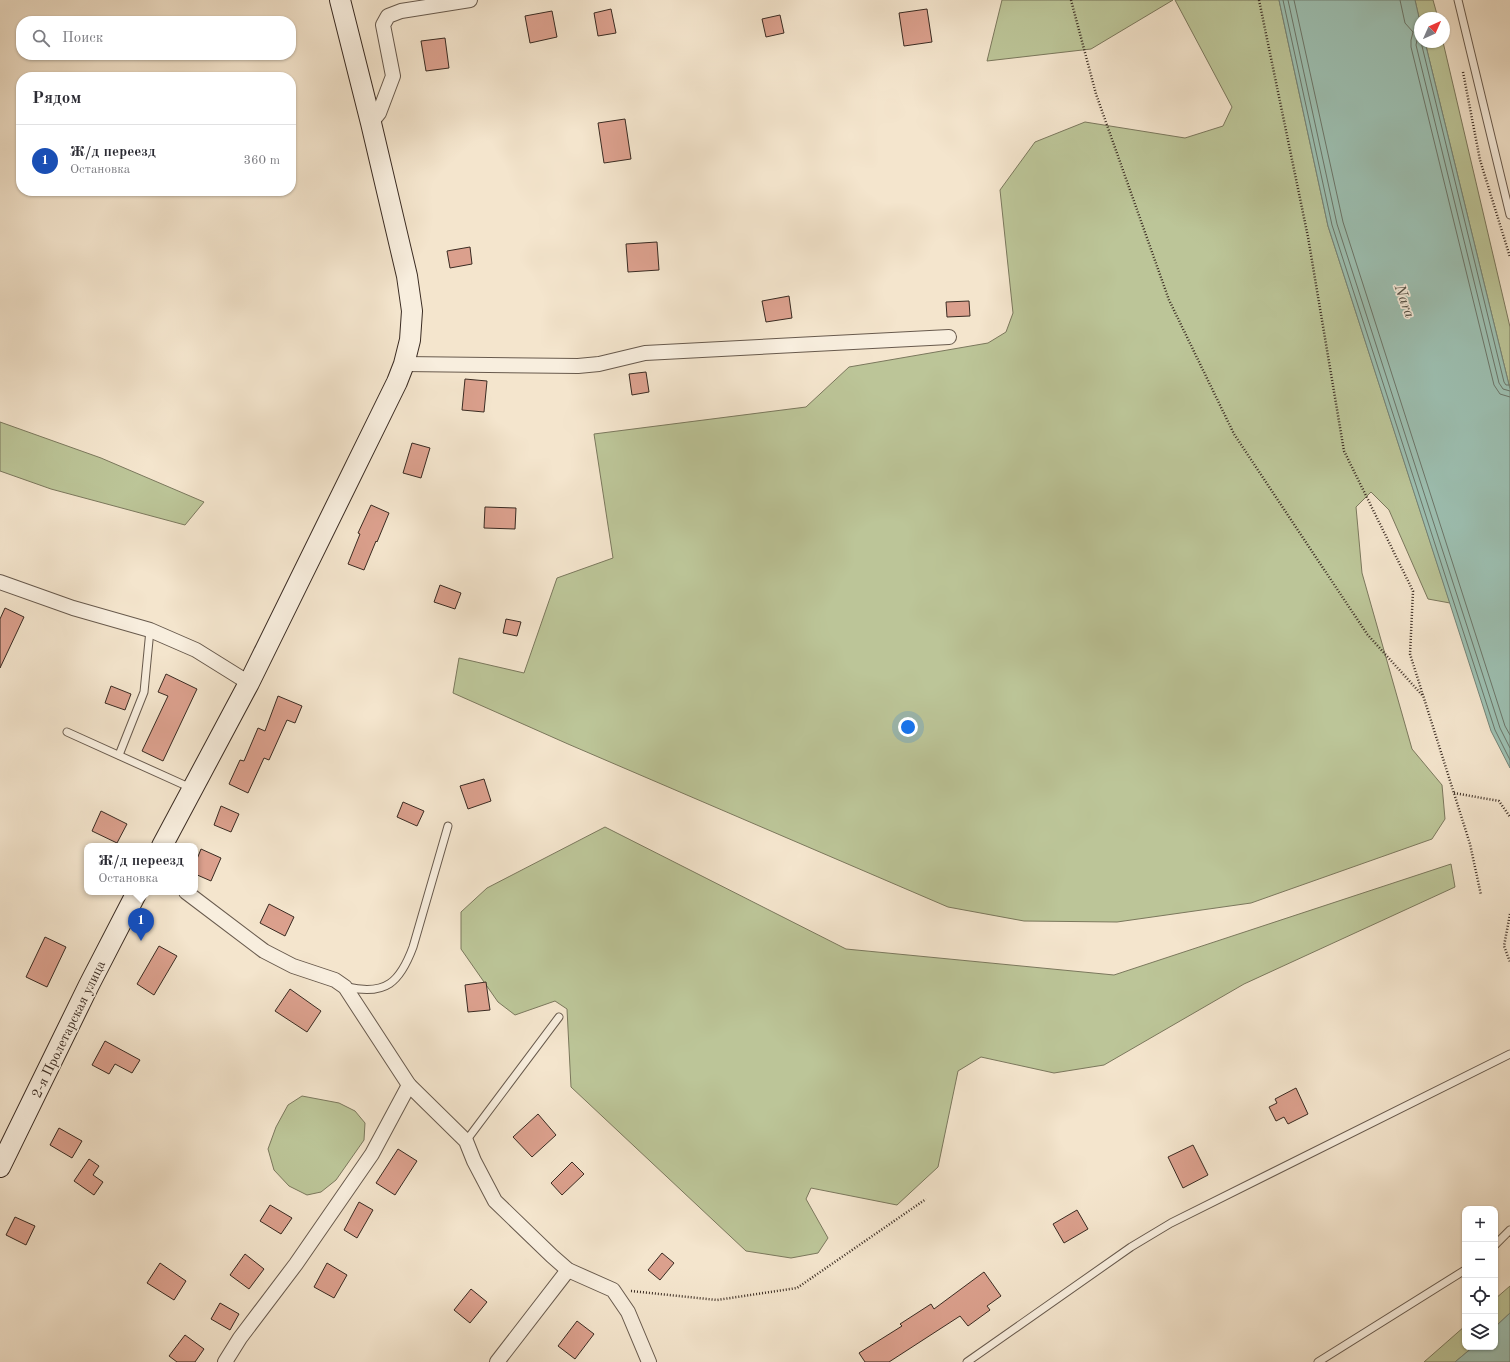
<!DOCTYPE html>
<html lang="ru">
<head>
<meta charset="utf-8">
<style>
  body { margin:0; font-family:"Old Standard TT",serif; background:#f2f2f3; color:#2b2b33 }
  .controls { position:absolute; right:12px; bottom:12px; display:grid; overflow:hidden; border-radius:8px; box-shadow:0 1px 3px #0004 }
  .controls button { width:36px; height:36px; display:grid; place-items:center; padding:0; border:0; border-bottom:1px solid #e1e1e2; background:#fff; color:#2b2b33; font:20px sans-serif }
  .compass { position:absolute; left:1414px; top:12px; width:36px; height:36px; border-radius:50%; background:#fff; box-shadow:0 1px 3px #0004; rotate:45deg }
  .you { position:absolute; left:908px; top:727px; width:14px; height:14px; margin:-10px; border:3px solid #fff; border-radius:50%; background:#1a73e8; box-shadow:0 0 0 6px #1a73e833 }
  .badge { display:grid; place-items:center; width:26px; height:26px; border-radius:50%; background:#2563eb; color:#fff; font-size:13px; font-weight:700 }
  .pin { position:absolute; translate:-50% -33px; filter:drop-shadow(0 1px 2px #0008) }
  .pin::after { content:''; position:absolute; top:21px; width:14px; height:12px; background:inherit; clip-path:polygon(0 0,100% 0,50% 100%) }
  .popup { position:absolute; left:84px; top:843px; width:114px; height:52px; box-sizing:border-box; display:grid; place-content:center; border-radius:8px; background:#fff; filter:drop-shadow(0 1px 3px #0005); font-size:13px; white-space:nowrap; color:#7c7c81 }
  .popup b { font-size:15px; color:#2b2b33 }
  .popup::after { content:''; position:absolute; left:50%; top:100%; margin-left:-8px; border:8px solid transparent; border-top-color:#fff }
  .list { margin:0; padding:0; list-style:none }
  h2 { display:flex; justify-content:space-between; align-items:center; height:52px; margin:0; padding:0 16px; font-size:17px }
  h2 small { font-size:13px; font-weight:400; color:#7c7c81 }
  .list li { display:grid; grid-template-columns:26px 1fr auto; gap:12px; align-items:center; box-sizing:border-box; height:72px; padding:0 16px; border-top:1px solid #e1e1e2 }
  .list b { display:block; font-size:15px; white-space:nowrap }
  .list p { margin:0; font-size:13px; white-space:nowrap; color:#7c7c81 }
  .list em { font-size:13px; font-style:normal; color:#7c7c81 }
  .icon { flex:none; width:22px; height:22px; fill:none; stroke:currentColor; stroke-width:2; stroke-linecap:round; stroke-linejoin:round }
  .map { position:relative; flex:none; width:1510px; height:1362px; overflow:hidden }
  .search { position:absolute; background:#fff; box-shadow:0 1px 3px #0004; left:16px; top:16px; width:280px; height:44px; display:flex; align-items:center; gap:10px; box-sizing:border-box; padding:0 14px; border-radius:16px; color:#7c7c81; font-size:15px }
  .panel { position:absolute; background:#fff; box-shadow:0 1px 3px #0004; left:16px; top:72px; width:280px; height:124px; border-radius:16px }
  .map>svg:first-child { display:block }
</style>
</head>
<body>
<div class="map">
<svg width="1510" height="1362" viewBox="0 0 1510 1362">
  <rect width="100%" height="100%" fill="#f4e5cd"/>
  <filter id="stains"><feTurbulence type="fractalNoise" baseFrequency=".005" numOctaves="4"/><feColorMatrix values="0 0 0 0 .2 0 0 0 0 .09 0 0 0 0 .02 0 0 0 .5 -.17"/></filter>
  <radialGradient id="worn" r=".72"><stop offset=".6" stop-color="#630" stop-opacity="0"/><stop offset="1" stop-color="#630" stop-opacity=".3"/></radialGradient>
  <g fill="#bcc598" stroke="#7b785d">
    <path d="M1002 0H1173L1091 49 987 61Z"/>
    <path d="M1175 0H1279L1328 226 1450 603 1428 599 1389 510 1371 492 1356 507 1362 573 1412 749 1442 785 1445 819 1432 839 1251 903 1117 922 1024 921 948 907 568 744 453 693 459 658 524 673 557 578 613 558 594 434 806 407 849 367 988 343 1006 332 1013 313 1000 190 1035 142 1085 122 1185 138 1223 126 1232 107Z"/>
    <path d="M1415 0H1433L1438 18H1420V22Z"/>
    <path d="M1425 42H1443L1510 327V389Z"/>
    <path d="M0 422 101 458 204 502 185 525 51 489 0 471Z"/>
    <path d="M605 827 846 949 1114 975 1451 864 1455 887 1244 984 1104 1065 1054 1073 981 1057 958 1071 938 1167 897 1205 811 1188 806 1199 828 1238 818 1253 791 1258 746 1251 571 1087 567 1009 555 1001 515 1015 498 1002 461 949V912L487 888Z"/>
    <path d="M302 1096 339 1103 355 1111 365 1123 364 1140 336 1180 321 1192 307 1195 289 1186 274 1170 268 1149 276 1127 288 1105Z"/>
    <path d="M1510 1286V1313L1495 1327V1299Z"/>
    <path d="M1465 1326V1347H1473L1455 1362H1424Z"/>
  </g>
  <g fill="#9dc0b2" stroke="#758478">
    <path d="M1279 0H1415L1420 22V42H1425L1510 389V768L1491 731 1328 226Z"/>
    <path d="M1510 1313V1362H1455L1473 1347H1495V1327Z"/>
  </g>
  <g fill="none" stroke-linecap="round" stroke-linejoin="round">
    <g stroke="#6c766a" stroke-width="1">
      <path d="M1283 0 1332 225 1495 730 1510 760"/>
      <path d="M1288 0 1337 224 1500 728 1510 748"/>
      <path d="M1294 0 1343 222 1505 726 1510 735"/>
      <path d="M1400 0 1405 23 1413 32 1411 40V47L1494 385 1500 394 1510 397"/>
      <path d="M1420 35 1417 40 1416 45 1499 383 1503 389 1510 391"/>
      <path d="M1421 42 1504 382 1506 385H1510"/>
    </g>
  </g>
  <g fill="#dba08d" stroke="#3a2b22">
    <path d="M611 9 616 33 598 36 594 13Z"/>
    <path d="M927 9 932 42 904 46 899 13Z"/>
    <path d="M552 11 557 37 530 43 525 16Z"/>
    <path d="M780 15 784 33 766 37 762 19Z"/>
    <path d="M445 38 449 68 426 71 421 41Z"/>
    <path d="M625 119 631 159 604 163 598 123Z"/>
    <path d="M657 242 659 270 628 272 626 244Z"/>
    <path d="M470 247 472 264 450 268 447 251Z"/>
    <path d="M789 296 792 318 766 322 762 301Z"/>
    <path d="M969 301 970 316 947 317 946 302Z"/>
    <path d="M646 372 649 392 632 395 629 374Z"/>
    <path d="M465 379 487 381 484 412 462 410Z"/>
    <path d="M412 443 430 448 421 478 403 473Z"/>
    <path d="M371 505 389 513 377 542 376 541 364 570 348 564 360 534 358 533Z"/>
    <path d="M485 507 516 508 515 529 484 528Z"/>
    <path d="M440 585 461 593 455 609 434 602Z"/>
    <path d="M5 608 24 617 0 668V619Z"/>
    <path d="M506 619 521 622 517 636 503 633Z"/>
    <path d="M166 674 197 689 163 761 142 751 168 696 158 692Z"/>
    <path d="M111 686 131 694 125 710 105 703Z"/>
    <path d="M278 696 302 706 295 723 287 720 269 760 264 758 248 793 229 784 240 760 244 761 258 728 265 731Z"/>
    <path d="M484 779 491 801 468 809 460 786Z"/>
    <path d="M403 802 424 811 417 826 397 817Z"/>
    <path d="M221 806 239 814 231 832 214 825Z"/>
    <path d="M101 811 127 824 117 843 92 831Z"/>
    <path d="M201 849 221 858 211 881 195 874V864Z"/>
    <path d="M269 904 294 917 285 936 260 923Z"/>
    <path d="M45 937 66 947 47 987 26 977Z"/>
    <path d="M159 946 177 956 154 995 137 984Z"/>
    <path d="M486 982 490 1010 468 1012 465 985Z"/>
    <path d="M290 989 321 1011 307 1032 275 1011Z"/>
    <path d="M105 1041 140 1060 132 1073 115 1064 109 1074 92 1065Z"/>
    <path d="M1296 1088 1308 1114 1288 1124 1284 1117 1276 1121 1269 1107 1277 1103 1275 1099Z"/>
    <path d="M538 1114 556 1135 532 1157 513 1137Z"/>
    <path d="M59 1128 82 1141 72 1158 50 1145Z"/>
    <path d="M1193 1145 1208 1175 1183 1188 1168 1157Z"/>
    <path d="M398 1149 417 1161 395 1195 376 1183Z"/>
    <path d="M89 1159 99 1166 93 1175 103 1182 94 1195 74 1181Z"/>
    <path d="M572 1162 584 1174 562 1195 551 1183Z"/>
    <path d="M359 1202 373 1210 357 1238 344 1230Z"/>
    <path d="M270 1205 292 1218 281 1234 260 1221Z"/>
    <path d="M1077 1210 1088 1229 1064 1243 1053 1224Z"/>
    <path d="M15 1217 35 1226 26 1245 6 1235Z"/>
    <path d="M662 1253 674 1263 660 1280 648 1270Z"/>
    <path d="M245 1254 264 1269 249 1289 230 1275Z"/>
    <path d="M160 1263 186 1281 174 1300 147 1283Z"/>
    <path d="M327 1263 347 1275 334 1298 314 1287Z"/>
    <path d="M984 1272 1001 1296 987 1306 990 1310 968 1326 960 1316 889 1362H865L859 1353 902 1326 900 1324 931 1304 934 1309Z"/>
    <path d="M471 1289 487 1302 470 1323 454 1310Z"/>
    <path d="M220 1303 239 1314 230 1330 211 1319Z"/>
    <path d="M577 1321 594 1334 575 1359 558 1346Z"/>
    <path d="M185 1335 204 1349 195 1362H177L169 1356Z"/>
  </g>
  <g fill="none" stroke-linecap="round" stroke-linejoin="round">
    <defs>
      <g id="lane">
        <path d="M1458 0 1510 215"/>
        <path d="M67 732 191 788"/>
        <path d="M119 755 144 692 150 630"/>
        <path d="M347 987C386 996 400 982 413 947L448 826"/>
        <path d="M466 1141 559 1017"/>
        <path d="M1495 1245 1510 1230"/>
        <path d="M967 1362 1131 1247 1171 1223 1510 1054"/>
        <path d="M1318 1362 1465 1270"/>
      </g>
      <g id="street">
        <path d="M371 123 379 113 393 76 383 25 388 16 401 11 470 0"/>
        <path d="M404 364 578 366 599 364 645 353 949 337"/>
        <path d="M0 582 73 608 150 630 196 650 249 683"/>
        <path d="M186 892 264 951 293 966 335 980 345 987 409 1085 466 1141 474 1161 495 1201 552 1256 568 1270 613 1290 628 1312 649 1362"/>
        <path d="M225 1362 240 1338 296 1264 372 1154 409 1085"/>
        <path d="M497 1362 568 1270"/>
      </g>
      <g id="secondary">
        <path d="M162 846 249 683 397 382 404 364 410 340 412 311 407 276 371 123 340 0"/>
        <path d="M0 1167 89 985 137 892"/>
      </g>
    </defs>
    <use href="#lane" stroke="#685a4d" stroke-width="9"/>
    <use href="#street" stroke="#685a4d" stroke-width="16"/>
    <use href="#secondary" stroke="#3a2b22" stroke-width="22"/>
    <g stroke="#3a2b22" stroke-width="2.5" stroke-dasharray="1 2" stroke-linecap="butt">
      <path d="M1071 0 1096 94 1169 300 1234 434 1367 634 1422 695"/>
      <path d="M1259 0 1308 237 1344 451 1413 591 1410 654 1470 844 1481 895"/>
      <path d="M1463 72 1480 160 1510 257"/>
      <path d="M1454 793 1499 801 1510 817"/>
      <path d="M1510 914 1504 946 1510 962"/>
      <path d="M631 1291 717 1300 797 1288 926 1199"/>
    </g>
    <use href="#lane" stroke="#f8eede" stroke-width="7"/>
    <use href="#street" stroke="#f8eede" stroke-width="14"/>
    <use href="#secondary" stroke="#f8eede" stroke-width="20"/>
  </g>
  <g text-anchor="middle" stroke-width="3.5" stroke-linejoin="round" paint-order="stroke">
    <g font-size="14" fill="#3a2b22" stroke="#f8eede">
      <text transform="translate(68 1029) rotate(-64)" y="5">2-я Пролетарская улица</text>
    </g>
    <g font-size="15" font-style="italic" fill="#535046" stroke="#f8eede">
      <text transform="translate(1405 301) rotate(70)" y="5">Nara</text>
    </g>
  </g>
  <rect width="100%" height="100%" filter="url(#stains)"/>
  <rect width="100%" height="100%" fill="url(#worn)"/>
</svg>
<div class="controls">
<button>+</button>
<button>−</button>
<button><svg class="icon" aria-label="locate" viewBox="0 0 24 24"><circle cx="12" cy="12" r="6"/><path d="M12 2v4M12 18v4M2 12h4M18 12h4"/></svg></button>
<button><svg class="icon" aria-label="layers" viewBox="0 0 24 24"><path d="M12 4l9 5-9 5-9-5zM3 14l9 5 9-5"/></svg></button>
</div>
<svg class="compass" viewBox="-18 -18 36 36"><path d="M0-13l5 13h-10z" fill="#e53935"/><path d="M0 13l5-13h-10z" fill="#7c7c81"/></svg>
<div class="you"></div>
<div class="pin badge" style="left:141px;top:941px;background:#1a4fb4">1</div>
<div class="popup"><b>Ж/д переезд</b>Остановка</div>
<div class="search"><svg class="icon" aria-label="search" viewBox="0 0 24 24"><circle cx="10" cy="10" r="6"/><path d="M15 15l6 6"/></svg>Поиск</div>
<section class="panel">
<h2>Рядом<small></small></h2>
<ul class="list">
<li><span class="badge" style="background:#1a4fb4">1</span><div><b>Ж/д переезд</b><p>Остановка</p></div><em>360 m</em></li>
</ul>
</section>
</div>
</body>
</html>
